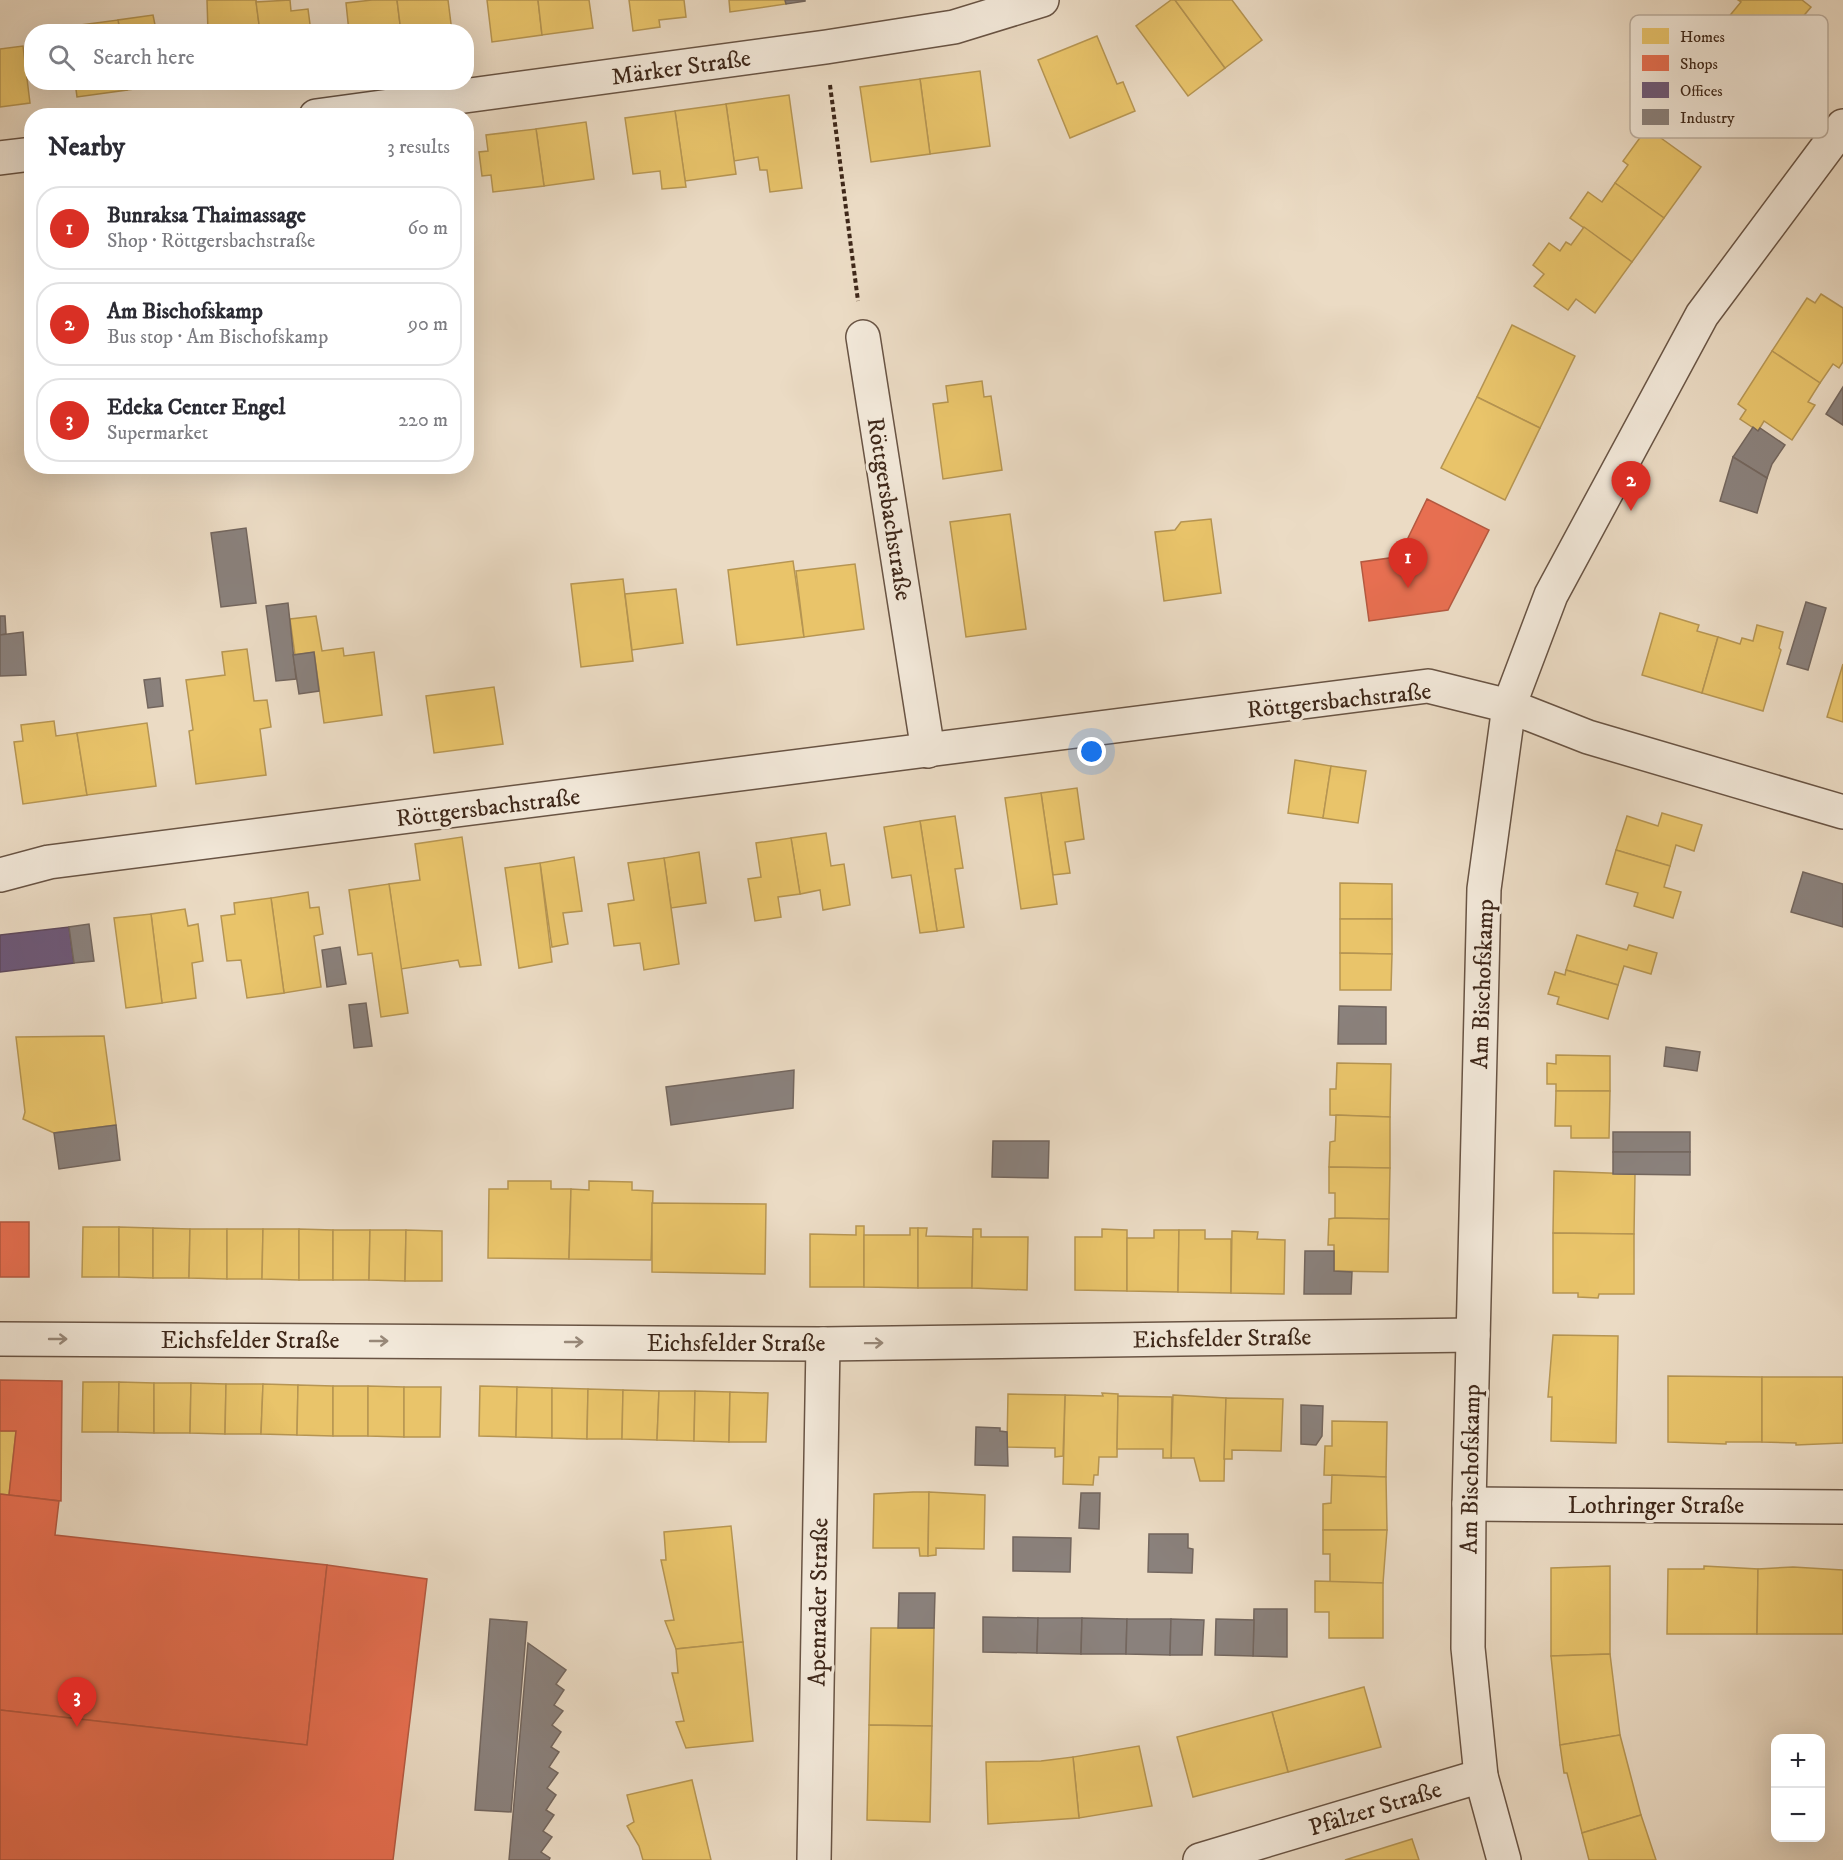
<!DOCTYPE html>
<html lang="en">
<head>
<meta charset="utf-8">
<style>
  body { margin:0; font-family:"IM FELL DW Pica",serif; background:#f7f7f7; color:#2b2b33 }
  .controls { position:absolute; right:18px; bottom:18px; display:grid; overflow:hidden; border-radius:12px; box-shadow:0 6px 24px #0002 }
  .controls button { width:54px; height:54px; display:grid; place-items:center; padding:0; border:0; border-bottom:2px solid #e1e1e2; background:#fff; color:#2b2b33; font:30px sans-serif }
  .you { position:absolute; left:1092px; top:752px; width:21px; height:21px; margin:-15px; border:4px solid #fff; border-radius:50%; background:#1a73e8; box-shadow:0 0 0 9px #1a73e833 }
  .badge { display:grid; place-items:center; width:39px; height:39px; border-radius:50%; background:#d93025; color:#fff; font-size:20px; font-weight:700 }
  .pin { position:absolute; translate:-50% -50px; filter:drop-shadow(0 2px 3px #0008) }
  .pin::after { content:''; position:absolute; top:32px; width:21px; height:18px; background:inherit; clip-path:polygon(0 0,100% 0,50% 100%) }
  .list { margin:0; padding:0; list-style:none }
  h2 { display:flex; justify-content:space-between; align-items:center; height:78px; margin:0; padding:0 24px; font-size:26px }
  h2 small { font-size:20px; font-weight:400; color:#7c7c81 }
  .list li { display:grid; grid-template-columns:39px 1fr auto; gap:18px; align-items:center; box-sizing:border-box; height:84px; margin:0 12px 12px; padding:0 12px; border:2px solid #e1e1e2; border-radius:24px }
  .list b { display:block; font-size:22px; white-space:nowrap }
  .list p { margin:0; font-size:20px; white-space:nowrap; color:#7c7c81 }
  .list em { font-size:20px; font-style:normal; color:#7c7c81 }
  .icon { flex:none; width:33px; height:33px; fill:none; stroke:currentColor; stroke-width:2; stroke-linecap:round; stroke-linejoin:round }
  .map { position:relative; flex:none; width:1843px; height:1860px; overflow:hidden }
  .search { position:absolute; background:#fff; box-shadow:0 6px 24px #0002; left:24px; top:24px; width:450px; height:66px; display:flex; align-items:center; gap:15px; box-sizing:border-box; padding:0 21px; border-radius:24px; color:#7c7c81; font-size:22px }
  .panel { position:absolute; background:#fff; box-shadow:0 6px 24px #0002; left:24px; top:108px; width:450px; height:366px; border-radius:24px }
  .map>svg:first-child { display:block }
</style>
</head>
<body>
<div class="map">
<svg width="1843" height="1860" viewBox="0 0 1843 1860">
  <rect width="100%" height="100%" fill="#ebdbc4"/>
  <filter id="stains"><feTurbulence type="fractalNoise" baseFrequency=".00333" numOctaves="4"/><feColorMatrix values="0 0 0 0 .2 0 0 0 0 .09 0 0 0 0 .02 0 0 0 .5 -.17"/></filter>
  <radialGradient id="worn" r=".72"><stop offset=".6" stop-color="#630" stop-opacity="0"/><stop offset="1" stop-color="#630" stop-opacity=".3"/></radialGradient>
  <g fill="#e9c46a" stroke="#b69552" stroke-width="1.5">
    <path d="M207 0H256L260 32H208Z"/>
    <path d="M290 0 291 11 308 9 311 32H260L256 2Z"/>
    <path d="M372 0H397L401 32H349L346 3Z"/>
    <path d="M397 0H448L452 32H401Z"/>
    <path d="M487 0H538L542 35 492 42Z"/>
    <path d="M538 0H589L593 28 542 35Z"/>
    <path d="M629 0H684L686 17 659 20 660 27 633 31Z"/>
    <path d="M729 0H785L786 4 730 12Z"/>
    <path d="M1171 0H1175L1225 68 1188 96 1136 26Z"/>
    <path d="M1175 0H1232L1262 40 1225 68Z"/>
    <path d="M1738 0H1802L1811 7 1770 56 1727 19 1741 2Z"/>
    <path d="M153 15 156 30 170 28V32H120L118 20Z"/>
    <path d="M118 20 120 32H82L81 25Z"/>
    <path d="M1097 36 1117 84 1123 82 1135 111 1070 138 1038 60Z"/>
    <path d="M23 46 30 103 0 107V49Z"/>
    <path d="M980 71 990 146 930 154 920 79Z"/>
    <path d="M920 79 930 154 871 162 860 87Z"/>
    <path d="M75 82H126L127 90 77 97Z"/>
    <path d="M126 82H177V84L127 90Z"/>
    <path d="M789 95 802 188 770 192 767 170H760L758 157 734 161 726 104Z"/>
    <path d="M726 104 736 174 685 181 675 111Z"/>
    <path d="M675 111 686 187 662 189 660 171 633 174 625 118Z"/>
    <path d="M586 122 594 179 544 186 536 129Z"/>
    <path d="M1647 128 1701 167 1664 218 1615 183 1628 165 1623 161Z"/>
    <path d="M536 129 544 186 493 192 491 175 482 176 479 152 488 151 486 135Z"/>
    <path d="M1615 183 1664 218 1632 262 1570 218 1588 192 1602 202Z"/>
    <path d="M1584 227 1632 262 1595 313 1576 299 1568 310 1534 286 1544 274 1533 265 1549 243 1560 251 1566 242 1571 245Z"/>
    <path d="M1821 294 1843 308V362L1839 368 1833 364 1820 383 1772 351 1807 298 1815 303Z"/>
    <path d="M1512 325 1575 356 1540 428 1477 397Z"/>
    <path d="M1772 351 1820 383 1808 402 1815 405 1792 440 1764 421 1758 431 1740 419 1746 410 1738 404Z"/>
    <path d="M982 381 984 397 991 396 1002 470 943 479 933 404 948 402 946 386Z"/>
    <path d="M1477 397 1540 428 1505 500 1441 468Z"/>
    <path d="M1010 514 1026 629 966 637 950 522Z"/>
    <path d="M1211 519 1221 593 1164 601 1155 532 1175 530 1181 522Z"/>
    <path d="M793 561 804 637 737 645 728 570Z"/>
    <path d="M855 564 864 629 804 637 796 571Z"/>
    <path d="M623 579 633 661 581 667 571 584Z"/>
    <path d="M676 589 683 643 632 650 625 594Z"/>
    <path d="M1660 613 1699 625 1697 631 1718 637 1702 693 1642 675Z"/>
    <path d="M316 616 322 651 343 648 344 656 374 652 382 715 324 723 314 652 295 655 290 619Z"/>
    <path d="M1757 625 1783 632 1779 648 1781 650 1763 711 1702 693 1718 637 1740 644 1742 638 1753 641Z"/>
    <path d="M247 649 254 701 267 700 271 727 260 729 266 775 196 784 189 731 193 730 186 680 225 675 222 652Z"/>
    <path d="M1843 664V722L1827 717Z"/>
    <path d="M494 687 503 744 434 753 426 696Z"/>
    <path d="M54 721 56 736 77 733 87 795 23 804 14 742 23 741 21 725Z"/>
    <path d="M147 723 156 786 87 795 77 733Z"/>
    <path d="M1295 760 1331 766 1323 818 1288 813Z"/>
    <path d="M1331 766 1366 771 1358 823 1323 818Z"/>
    <path d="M1077 788 1084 839 1065 842 1070 873 1053 875 1041 793Z"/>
    <path d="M1041 793 1057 904 1021 909 1005 798Z"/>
    <path d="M1662 813 1702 825 1694 851 1676 845 1670 866 1616 850 1627 816 1658 826Z"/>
    <path d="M955 816 963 868 955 869 964 927 937 931 920 821Z"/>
    <path d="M920 821 937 931 920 933 911 875 892 878 884 827Z"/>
    <path d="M826 833 831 866 844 864 850 905 823 910 820 890 800 894 791 838Z"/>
    <path d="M462 837 481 965 460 967 458 960 401 969 389 884 420 880 415 844Z"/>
    <path d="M791 838 800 894 778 897 781 917 755 921 748 879 761 877 756 843Z"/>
    <path d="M1616 850 1670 866 1664 887 1681 892 1673 918 1634 906 1638 893 1606 884Z"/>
    <path d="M699 852 706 903 671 908 664 858Z"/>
    <path d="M574 857 582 911 563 913 568 944 552 947 540 863Z"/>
    <path d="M664 858 679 964 644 970 640 943 614 946 608 904 634 900 628 863Z"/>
    <path d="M540 863 552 962 519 968 505 868Z"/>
    <path d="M1340 883 1392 884V919H1340Z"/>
    <path d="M389 884 408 1013 381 1017 372 953 358 955 349 890Z"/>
    <path d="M308 892 310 908 319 907 323 934 314 936 321 987 284 993 271 898Z"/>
    <path d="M271 898 284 993 247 998 241 960 227 961 221 916 235 914 234 903Z"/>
    <path d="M185 909 188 926 198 924 203 961 192 963 196 998 162 1003 151 914Z"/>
    <path d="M151 914 162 1003 126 1008 114 918Z"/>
    <path d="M1340 919H1392V954L1340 953Z"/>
    <path d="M1577 935 1627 950 1629 945 1657 953 1651 974 1624 966 1618 985 1566 970Z"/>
    <path d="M1340 953 1392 954 1391 990H1340Z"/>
    <path d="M1566 970 1618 985 1608 1019 1557 1004 1559 997 1548 994 1555 972 1565 975Z"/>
    <path d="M104 1036 116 1125 54 1133 23 1119 25 1112 16 1037Z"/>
    <path d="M1556 1055 1610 1056V1091H1556V1084H1547V1063L1556 1064Z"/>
    <path d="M1337 1063 1391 1064 1390 1117 1330 1115V1089H1336Z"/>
    <path d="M1556 1091H1610L1609 1138H1571V1126H1555Z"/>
    <path d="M1336 1115 1390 1117V1168L1329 1167 1330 1142 1335 1141Z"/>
    <path d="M1329 1167 1390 1168 1389 1219 1335 1218V1193H1329Z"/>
    <path d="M1554 1171 1635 1174 1634 1234 1553 1233Z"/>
    <path d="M508 1181H551V1189H571L569 1259 488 1258 489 1189H508Z"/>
    <path d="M589 1181 632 1182V1190L653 1191 651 1260 569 1259 571 1189 589 1190Z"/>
    <path d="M652 1203 766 1204 765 1274 652 1272Z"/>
    <path d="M1335 1218 1389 1219 1388 1272 1334 1271V1245H1328L1329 1219Z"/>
    <path d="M856 1226H864V1287H810V1234L856 1235Z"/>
    <path d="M83 1227H119V1277H82Z"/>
    <path d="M119 1227 153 1228V1278L119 1277Z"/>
    <path d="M153 1228 190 1229 189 1278H153Z"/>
    <path d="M910 1228H918V1288L864 1287V1235H910Z"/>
    <path d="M918 1228H927L926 1236 973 1237 972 1288H918Z"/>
    <path d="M190 1229H227V1279L189 1278Z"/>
    <path d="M227 1229H263L262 1279H227Z"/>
    <path d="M263 1229H299V1280L262 1279Z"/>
    <path d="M299 1229 333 1230V1280H299Z"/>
    <path d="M973 1229H981V1237H1028L1027 1290 972 1288Z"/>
    <path d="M1102 1229 1127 1230V1291L1075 1290V1237H1102Z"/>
    <path d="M333 1230H370L369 1280H333Z"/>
    <path d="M370 1230H406L405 1281 369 1280Z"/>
    <path d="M406 1230 442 1231V1281H405Z"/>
    <path d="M1154 1230H1179L1178 1292 1127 1291V1238H1154Z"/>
    <path d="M1179 1230H1205V1239H1231V1293L1178 1292Z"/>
    <path d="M1232 1231 1258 1232 1257 1239 1285 1240 1284 1294 1231 1293Z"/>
    <path d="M1553 1233 1634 1234V1294H1599L1598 1298 1578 1297V1293H1553Z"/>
    <path d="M1553 1335 1618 1336 1616 1443 1551 1441 1552 1397H1548Z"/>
    <path d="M1668 1376 1762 1377V1442H1726V1444L1668 1442Z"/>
    <path d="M1762 1377H1843V1443L1796 1445V1443L1762 1442Z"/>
    <path d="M83 1382H119L118 1432H82Z"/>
    <path d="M119 1382 154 1383V1433L118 1432Z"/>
    <path d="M154 1383H191L190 1433H154Z"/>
    <path d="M191 1383 226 1384 225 1434 190 1433Z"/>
    <path d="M226 1384H263L261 1434H225Z"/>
    <path d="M263 1384 298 1385 297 1435 261 1434Z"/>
    <path d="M298 1385 333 1386V1436L297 1435Z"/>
    <rect x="333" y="1386" width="35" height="50"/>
    <path d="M368 1386 404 1387V1437L368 1436Z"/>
    <path d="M480 1386 517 1387 516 1437 479 1436Z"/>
    <path d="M404 1387H441L440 1437H404Z"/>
    <path d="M517 1387 552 1388V1438L516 1437Z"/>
    <path d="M552 1388 588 1389 587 1439 552 1438Z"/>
    <path d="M588 1389 623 1390 622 1439H587Z"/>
    <path d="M623 1390 659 1391 657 1440 622 1439Z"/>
    <path d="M659 1391H695L694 1441 657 1440Z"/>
    <path d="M695 1391 730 1392 729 1442 694 1441Z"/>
    <path d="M730 1392 768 1393 766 1442H729Z"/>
    <path d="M1102 1393 1118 1394 1117 1457H1099L1098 1475H1094L1093 1485 1063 1484 1065 1395 1103 1396Z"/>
    <path d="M1008 1394 1065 1395 1063 1456 1055 1457V1448L1007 1447Z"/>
    <path d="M1173 1395 1226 1398 1224 1481H1200L1194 1458H1171Z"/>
    <path d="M1118 1396 1172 1397 1171 1458H1163V1449H1117Z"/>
    <path d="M1226 1398 1283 1399 1281 1451 1232 1450V1459H1224Z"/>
    <path d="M1332 1421 1387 1422 1386 1477 1324 1475 1325 1446H1332Z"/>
    <path d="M0 1431H16L9 1495 0 1494Z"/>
    <path d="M1332 1475 1386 1477 1387 1530H1323V1504L1331 1503Z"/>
    <path d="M913 1492H929L928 1556H920L919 1548H873L874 1494Z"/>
    <path d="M929 1492 985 1495 984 1549 936 1548V1555L928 1556Z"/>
    <path d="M731 1526 743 1642 676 1649 665 1621 674 1620 661 1560H666L664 1532Z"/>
    <path d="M1323 1530H1387L1383 1583 1330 1582V1554H1323Z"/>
    <path d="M1610 1566V1654L1551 1656V1568Z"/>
    <path d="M1704 1566 1758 1569 1757 1634H1667L1668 1569H1704Z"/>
    <path d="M1793 1567 1843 1570V1634H1757L1758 1569Z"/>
    <path d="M1315 1581 1383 1583V1638H1329V1612H1315Z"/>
    <path d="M871 1628H934L932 1726 869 1725Z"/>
    <path d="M743 1642 753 1741 686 1748 676 1722 684 1721 672 1673H678L676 1649Z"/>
    <path d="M1610 1654 1620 1735 1560 1745 1551 1656Z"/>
    <path d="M1364 1687 1381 1747 1288 1772 1272 1712Z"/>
    <path d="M1272 1712 1288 1772 1193 1797 1177 1737Z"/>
    <path d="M869 1725 932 1726 930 1822 867 1820Z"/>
    <path d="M1620 1735 1641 1815 1582 1833 1567 1773H1564L1560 1745Z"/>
    <path d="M1139 1746 1152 1806 1079 1818 1073 1757Z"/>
    <path d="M1073 1757 1079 1818 988 1824 986 1762 1041 1761Z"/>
    <path d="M692 1780 711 1860H643L639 1846 627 1826 634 1822 627 1795Z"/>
    <path d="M1641 1815 1656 1860H1589L1582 1833Z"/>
    <path d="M1412 1839 1419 1860H1345Z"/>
  </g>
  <g fill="#e76f51" stroke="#b45940" stroke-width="1.5">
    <path d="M1427 499 1489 530 1448 610 1369 621 1361 562 1396 557 1395 550 1406 542Z"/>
    <rect x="0" y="1222" width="29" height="55"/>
    <path d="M0 1380 62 1381 61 1501 9 1495 16 1431H0Z"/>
    <path d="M0 1494 59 1501 55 1535 327 1565 307 1745 0 1710Z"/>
    <path d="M327 1565 427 1579 393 1860H0V1710L307 1745Z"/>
  </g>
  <path fill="#6d597a" stroke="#5f4a5d" stroke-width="1.5" d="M69 927 74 963 0 972V935Z"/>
  <g fill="#8a817c" stroke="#73665e" stroke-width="1.5">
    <path d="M785 0H805V1L786 4Z"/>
    <path d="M1843 387V425L1826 414Z"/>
    <path d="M1753 427 1758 431 1760 428 1785 445 1772 464 1767 478 1733 457Z"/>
    <path d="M1733 457 1767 478 1757 513 1720 501Z"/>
    <path d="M246 528 256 603 221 607 211 533Z"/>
    <path d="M1806 602 1826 608 1808 670 1787 664Z"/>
    <path d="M288 603 296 679 276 681 266 606Z"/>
    <path d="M0 616H5L6 634 0 635Z"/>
    <path d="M23 632 26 675 0 676V635Z"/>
    <path d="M314 652 319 691 299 694 293 655Z"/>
    <path d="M160 678 163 706 148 708 144 680Z"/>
    <path d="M1803 872 1843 884V927L1791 912Z"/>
    <path d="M89 924 94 961 74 963 69 927Z"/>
    <path d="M340 947 346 984 327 987 322 950Z"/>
    <path d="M366 1003 372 1046 354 1048 349 1005Z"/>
    <path d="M1339 1006 1386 1007V1044H1338Z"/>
    <path d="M1666 1047 1700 1052 1697 1071 1664 1066Z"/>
    <path d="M794 1070 793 1108 671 1125 666 1087Z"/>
    <path d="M116 1125 120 1160 59 1169 54 1133Z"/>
    <rect x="1613" y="1132" width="77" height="20"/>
    <path d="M993 1141H1049L1048 1178 992 1177Z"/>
    <path d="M1613 1152H1690V1175L1613 1174Z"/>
    <path d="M1305 1251H1334V1271L1352 1272 1351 1294H1304Z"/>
    <path d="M1301 1405 1323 1406 1322 1436 1316 1445 1301 1444Z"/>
    <path d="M976 1427 1000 1428V1431L1007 1432 1008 1466 975 1465Z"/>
    <path d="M1081 1493H1100L1099 1529 1079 1528Z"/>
    <path d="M1149 1534H1188V1548L1193 1549 1192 1573 1148 1572Z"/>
    <path d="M1013 1537 1071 1538 1070 1572 1013 1571Z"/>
    <path d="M899 1593H935L934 1628H898Z"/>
    <path d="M1254 1609H1287V1657L1253 1656Z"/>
    <path d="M983 1617 1038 1618 1037 1653 983 1652Z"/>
    <path d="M1038 1618H1082L1081 1654 1037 1653Z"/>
    <path d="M1082 1618 1127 1619 1126 1654H1081Z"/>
    <path d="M490 1619 527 1622 511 1812 475 1810Z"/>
    <path d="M1127 1619H1171L1170 1655 1126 1654Z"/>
    <path d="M1171 1619 1204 1620 1202 1655H1170Z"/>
    <path d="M1216 1619 1254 1620 1253 1656 1215 1655Z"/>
    <path d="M528 1643 566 1670 556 1684 564 1690 554 1705 563 1711 552 1725 561 1732 551 1747 559 1752 549 1767 558 1773 547 1788 556 1795 546 1810 554 1815 543 1831 552 1837 541 1852 550 1858 549 1860H509Z"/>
  </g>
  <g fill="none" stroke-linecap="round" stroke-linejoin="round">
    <defs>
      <g id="minor">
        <path d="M316 116 826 47 954 27 1042 0"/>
        <path d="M0 158 32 154"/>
        <path d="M863 337 928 751"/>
        <path d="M0 875 49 862 1428 686 1509 706 1588 737 1843 812"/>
        <path d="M0 1339 823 1344 1473 1335"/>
        <path d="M1469 1504 1843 1507"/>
        <path d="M814 1860 823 1344"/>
        <path d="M1200 1860 1481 1776"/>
      </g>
      <path id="tertiary" d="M1504 1860 1481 1776 1468 1648 1469 1504 1484 889 1509 706 1551 595 1702 315 1843 126"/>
    </defs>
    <use href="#minor" stroke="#695444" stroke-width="36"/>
    <use href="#tertiary" stroke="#695444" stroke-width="36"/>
    <path stroke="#3e2719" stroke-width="4" stroke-dasharray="4.5 3" stroke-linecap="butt" d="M830 85 858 301"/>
    <use href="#minor" stroke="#f2e8d9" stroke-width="33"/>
    <use href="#tertiary" stroke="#f2e8d9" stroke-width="33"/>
  </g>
  <defs><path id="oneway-shaft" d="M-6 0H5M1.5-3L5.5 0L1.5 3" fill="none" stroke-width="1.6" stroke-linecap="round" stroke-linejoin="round" transform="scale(1.5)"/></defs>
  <g stroke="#988879">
    <use href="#oneway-shaft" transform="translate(58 1339)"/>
    <use href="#oneway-shaft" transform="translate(379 1341)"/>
    <use href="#oneway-shaft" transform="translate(574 1342)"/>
    <use href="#oneway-shaft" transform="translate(874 1343) rotate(-1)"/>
  </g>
  <g text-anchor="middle" stroke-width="6" stroke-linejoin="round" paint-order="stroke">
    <g font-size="24" fill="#3e2719" stroke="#f2e8d9">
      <text transform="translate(681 67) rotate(-8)" y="8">Märker Straße</text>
      <text transform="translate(890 509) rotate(81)" y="8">Röttgersbachstraße</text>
      <text transform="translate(1339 700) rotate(-6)" y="8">Röttgersbachstraße</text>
      <text transform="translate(488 807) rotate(-7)" y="8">Röttgersbachstraße</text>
      <text transform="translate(1482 984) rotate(-88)" y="8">Am Bischofskamp</text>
      <text transform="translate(1222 1338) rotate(-1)" y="8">Eichsfelder Straße</text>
      <text x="250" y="1348">Eichsfelder Straße</text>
      <text x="736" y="1351">Eichsfelder Straße</text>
      <text transform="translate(1470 1469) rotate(-89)" y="8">Am Bischofskamp</text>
      <text x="1656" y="1513">Lothringer Straße</text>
      <text transform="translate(818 1602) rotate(-89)" y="8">Apenrader Straße</text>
      <text transform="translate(1375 1808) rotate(-17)" y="8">Pfälzer Straße</text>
    </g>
  </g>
  <rect x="1630" y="15" width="198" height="123" rx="9" fill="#f2e8d9" stroke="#bcae9f" stroke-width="1.5"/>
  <rect x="1642" y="28" width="27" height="16" fill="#e9c46a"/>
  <rect x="1642" y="55" width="27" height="16" fill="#e76f51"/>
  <rect x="1642" y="82" width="27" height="16" fill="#6d597a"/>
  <rect x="1642" y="109" width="27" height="16" fill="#8a817c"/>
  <g font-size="16" fill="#3e2719">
    <text x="1680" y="42">Homes</text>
    <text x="1680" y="69">Shops</text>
    <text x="1680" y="96">Offices</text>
    <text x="1680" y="123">Industry</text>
  </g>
  <rect width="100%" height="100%" filter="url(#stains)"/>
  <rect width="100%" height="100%" fill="url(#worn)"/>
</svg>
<div class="controls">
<button>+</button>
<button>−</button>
</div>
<div class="you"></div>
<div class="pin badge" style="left:1408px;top:588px">1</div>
<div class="pin badge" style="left:1631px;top:511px">2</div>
<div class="pin badge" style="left:77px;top:1727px">3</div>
<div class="search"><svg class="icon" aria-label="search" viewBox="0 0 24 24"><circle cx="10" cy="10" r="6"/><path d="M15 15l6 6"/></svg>Search here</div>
<section class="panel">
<h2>Nearby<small>3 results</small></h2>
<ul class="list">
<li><span class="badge">1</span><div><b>Bunraksa Thaimassage</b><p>Shop · Röttgersbachstraße</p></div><em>60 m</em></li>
<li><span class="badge">2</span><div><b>Am Bischofskamp</b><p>Bus stop · Am Bischofskamp</p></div><em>90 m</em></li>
<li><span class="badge">3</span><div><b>Edeka Center Engel</b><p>Supermarket</p></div><em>220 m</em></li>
</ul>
</section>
</div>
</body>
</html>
